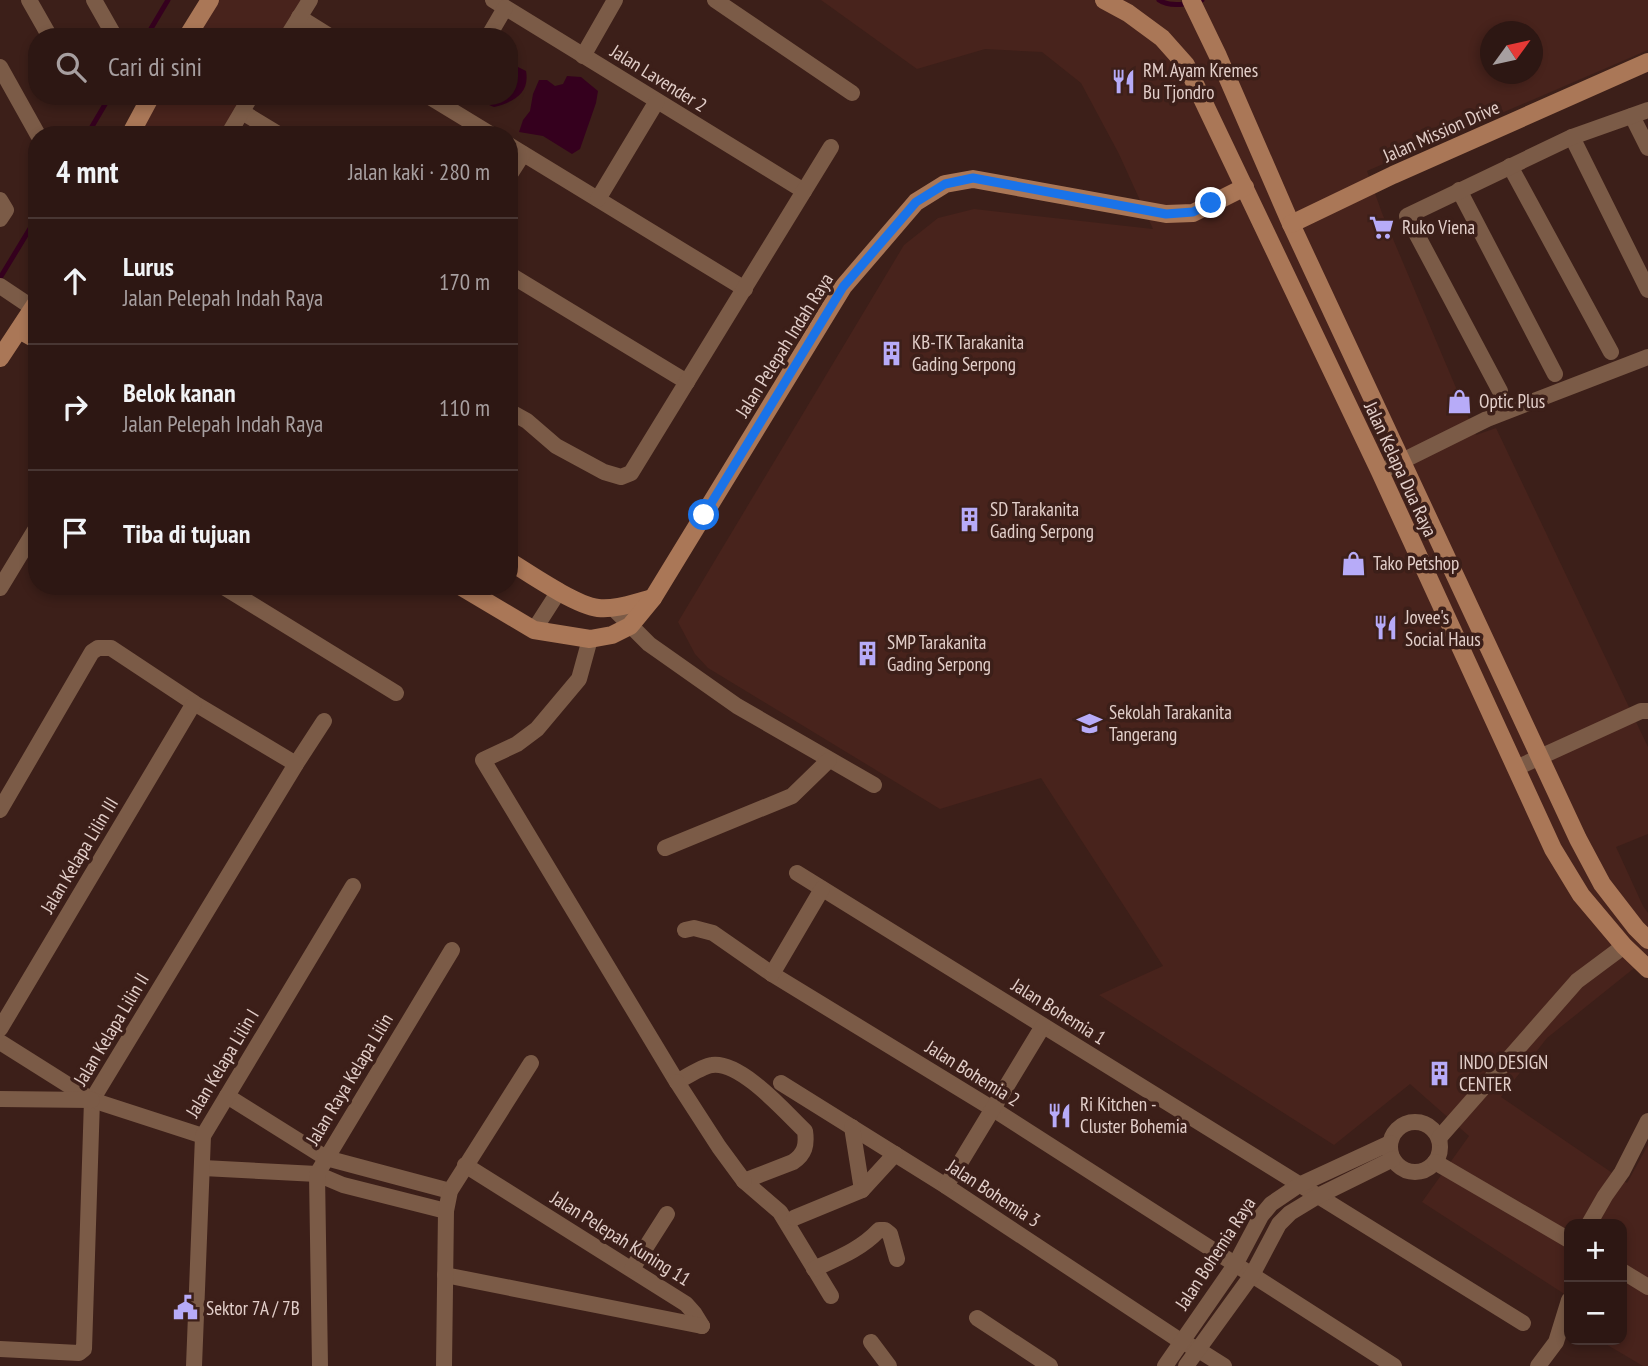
<!DOCTYPE html>
<html lang="id">
<head>
<meta charset="utf-8">
<style>
  body { margin:0; font-family:"PT Sans Narrow",sans-serif; background:#392421; color:#f1f3f6 }
  .controls { position:absolute; right:21px; bottom:21px; display:grid; overflow:hidden; border-radius:14px; box-shadow:0 4px 10px #0003 }
  .controls button { width:63px; height:63px; display:grid; place-items:center; padding:0; border:0; border-bottom:2px solid #483633; background:#2d1713; color:#f1f3f6; font:35px sans-serif }
  .compass { position:absolute; left:1480px; top:21px; width:63px; height:63px; border-radius:50%; background:#2d1713; box-shadow:0 4px 10px #0003; rotate:57deg }
  .stop { position:absolute; width:21px; height:21px; margin:-16px; border:5px solid #1a73e8; border-radius:50%; background:#fff }
  .stop.end { background:#1a73e8; border-color:#fff; box-shadow:0 2px 7px #0008 }
  .list { margin:0; padding:0; list-style:none }
  h2 { display:flex; justify-content:space-between; align-items:center; height:91px; margin:0; padding:0 28px; font-size:30px }
  h2 small { font-size:23px; font-weight:400; color:#a79fa0 }
  .list li { display:grid; grid-template-columns:46px 1fr auto; gap:21px; align-items:center; box-sizing:border-box; height:126px; padding:0 28px; border-top:2px solid #483633 }
  .list b { display:block; font-size:26px; white-space:nowrap }
  .list p { margin:0; font-size:23px; white-space:nowrap; color:#a79fa0 }
  .list em { font-size:23px; font-style:normal; color:#a79fa0 }
  .icon { flex:none; width:38px; height:38px; fill:none; stroke:currentColor; stroke-width:2; stroke-linecap:round; stroke-linejoin:round }
  .map { position:relative; flex:none; width:1648px; height:1366px; overflow:hidden }
  .search { position:absolute; background:#2d1713; box-shadow:0 4px 10px #0003; left:28px; top:28px; width:490px; height:77px; display:flex; align-items:center; gap:18px; box-sizing:border-box; padding:0 24px; border-radius:28px; color:#a79fa0; font-size:26px }
  .panel { position:absolute; background:#2d1713; box-shadow:0 4px 10px #0003; left:28px; top:126px; width:490px; height:469px; border-radius:28px }
  .map>svg:first-child { display:block }
</style>
</head>
<body>
<div class="map">
<svg width="1648" height="1366" viewBox="0 0 1648 1366">
  <rect width="100%" height="100%" fill="#3c1f19"/>
  <g fill="#48231c" fill-rule="evenodd">
    <path d="M206 0H309L287 37H183Z"/>
    <path d="M821 0H1648V50L1367 171 1382 213 1476 435 1496 428 1648 747V834L1616 847 1643 906 1648 913V957L1547 1038 1501 1097 1627 1183 1648 1145V1366H1643L1599 1340H1622V1224H1569V1297L1422 1202 1469 1136 1410 1084 1334 1145 1099 995 1163 966 1041 778 940 809 708 668 695 654 678 622 904 245 938 218 974 209 1153 229 1119 154 1081 83 1042 52 985 49 917 69ZM1490 32H1532V74H1490Z"/>
    <path d="M146 96H252L229 135H122Z"/>
  </g>
  <g fill="#35001e">
    <path d="M518 67 526 71C530 94 513 102 494 107L489 105 488 96H509L510 73Z"/>
    <path d="M567 76 581 77 598 91 596 103 580 149 572 154 543 136 519 132 523 120 530 111 533 94 539 80H547L555 86 563 84Z"/>
  </g>
  <g fill="none" stroke-linecap="round" stroke-linejoin="round">
    <g stroke="#35001e" stroke-width="5">
      <path d="M1159 0C1170 8 1190 4 1202 0"/>
      <path d="M146 37 168 0"/>
      <path d="M87 135 110 96"/>
      <path d="M0 278 37 217"/>
    </g>
    <g stroke="#7b5b47" stroke-width="16">
      <path d="M29 0 50 37"/>
      <path d="M94 0 115 37"/>
      <path d="M493 0 804 191"/>
      <path d="M715 0 852 93"/>
      <path d="M299 17 331 37"/>
      <path d="M287 37 310 0"/>
      <path d="M488 37 505 8"/>
      <path d="M583 56 615 0"/>
      <path d="M0 67 38 135"/>
      <path d="M428 96 492 135"/>
      <path d="M242 112 280 135"/>
      <path d="M1632 116 1648 148"/>
      <path d="M228 135 251 96"/>
      <path d="M1572 137 1648 290"/>
      <path d="M509 145 745 289"/>
      <path d="M1510 166 1611 352"/>
      <path d="M509 176 523 154"/>
      <path d="M1459 190 1555 374"/>
      <path d="M598 199 657 101"/>
      <path d="M0 200 6 210 0 219"/>
      <path d="M509 274 687 382"/>
      <path d="M0 286 33 308"/>
      <path d="M1500 391 1407 216 1572 137 1648 110"/>
      <path d="M509 411 527 421 556 446 604 472 621 477 631 473 831 147"/>
      <path d="M1380 472 1487 419 1648 357"/>
      <path d="M222 586 396 693"/>
      <path d="M0 588 37 527"/>
      <path d="M612 607 649 644 737 706 874 785"/>
      <path d="M534 630 559 591"/>
      <path d="M590 639 579 679 537 729 517 744 483 760 677 1082C686 1077 703 1066 712 1065 741 1061 785 1112 805 1131 807 1145 805 1154 793 1162L744 1181 780 1212 831 1296"/>
      <path d="M296 764 324 721"/>
      <path d="M1516 768 1641 711H1648"/>
      <path d="M0 810 92 652 98 648H111L194 703 296 764 92 1100 84 1349 79 1353 0 1349"/>
      <path d="M665 848 792 796 829 760"/>
      <path d="M797 873 1523 1323"/>
      <path d="M685 930 694 928 713 933 772 974 993 1109 1394 1366"/>
      <path d="M772 974 822 889"/>
      <path d="M0 1029 194 703"/>
      <path d="M0 1042 92 1100 203 1136"/>
      <path d="M677 1082 719 1147 744 1181"/>
      <path d="M781 1083 946 1186 1182 1342 1197 1349 1224 1366"/>
      <path d="M227 1096 326 1158 450 1191"/>
      <path d="M0 1099 92 1100"/>
      <circle cx="1415" cy="1147" r="25"/>
      <path d="M852 1127 862 1190"/>
      <path d="M1439 1138 1577 981 1624 946"/>
      <path d="M1435 1162 1569 1240"/>
      <path d="M465 1165 686 1304 694 1313 702 1326"/>
      <path d="M203 1168 317 1174 343 1185 446 1211"/>
      <path d="M946 1186 1043 1026"/>
      <path d="M794 1218 862 1190 895 1154"/>
      <path d="M1589 1224 1605 1196 1622 1172 1648 1121"/>
      <path d="M632 1269 667 1214"/>
      <path d="M814 1269C838 1258 860 1250 879 1230H885L890 1234 897 1259"/>
      <path d="M1622 1271 1648 1287"/>
      <path d="M445 1275 702 1326"/>
      <path d="M977 1318 1050 1366"/>
      <path d="M871 1342 889 1366"/>
      <path d="M194 1366 203 1136 353 886"/>
      <path d="M320 1366 317 1174 452 950"/>
      <path d="M444 1366 446 1211 450 1191 531 1063"/>
      <path d="M1165 1366 1235 1265 1261 1216 1271 1204 1299 1185 1390 1143"/>
      <path d="M1186 1366 1252 1275 1279 1224 1290 1213 1318 1196 1393 1159"/>
      <path d="M1538 1366 1556 1342 1569 1300"/>
    </g>
    <g stroke="#aa7757" stroke-width="18">
      <path d="M1104 0 1128 13 1162 38 1186 65 1380 472 1553 849 1581 895 1624 946 1648 969"/>
      <path d="M1191 0 1218 56 1291 224 1578 839 1602 884 1636 928 1648 940"/>
      <path d="M187 37 210 0"/>
      <path d="M130 135 151 96"/>
      <path d="M1291 224 1393 175 1648 62"/>
      <path d="M19 330 37 340"/>
      <path d="M0 358 37 302"/>
      <path d="M509 561C530 574 575 605 598 608 616 610 636 602 653 598"/>
      <path d="M460 586 534 630 590 639 612 635 630 626 653 598 843 287 916 202 945 184 973 179 1166 214 1193 213 1245 187"/>
    </g>
  </g>
  <g fill="none" stroke-linecap="round" stroke-linejoin="round">
    <path stroke="#1a73e8" stroke-width="9" d="M704 515 843 287 916 202 945 184 973 178 1166 214 1193 212 1211 203"/>
  </g>
  <defs>
    <symbol id="restaurant-bare" viewBox="-9 -9 18 18"><path d="M-5-6h1v4h1v-4h1v4h1v-4h1v5L-1.5 .5V6h-2V.5L-5-1ZM5-6V6H3V1.5H1.5Q1.5-4 5-6Z" fill="#b7abf8" stroke="#3c1f19" stroke-width="2.5" paint-order="stroke"/></symbol>
    <symbol id="supermarket-bare" viewBox="-9 -9 18 18"><path d="M-6-5.5h2.5l.6 2H6L4.5 2H-2.5L-4.4-4H-6ZM-1.5 3.2a1.3 1.3 0 1 0 .1 0ZM3 3.2a1.3 1.3 0 1 0 .1 0Z" fill="#b7abf8" stroke="#3c1f19" stroke-width="2.5" paint-order="stroke"/></symbol>
    <symbol id="building-bare" viewBox="-9 -9 18 18"><path d="M-4-6H4V6H1V3H-1V6H-4ZM-2.5-4.3h1.7v1.8h-1.7ZM.8-4.3h1.7v1.8H.8ZM-2.5-1h1.7V.8h-1.7ZM.8-1h1.7V.8H.8Z" fill="#b7abf8" stroke="#3c1f19" stroke-width="2.5" paint-order="stroke"/></symbol>
    <symbol id="shop-bare" viewBox="-9 -9 18 18"><path d="M-5-2.5h2.3a2.7 3.5 0 0 1 5.4 0H5L5.5 6h-11ZM-1.5-2.5h3a1.5 2.3 0 0 0-3 0Z" fill="#b7abf8" stroke="#3c1f19" stroke-width="2.5" paint-order="stroke"/></symbol>
    <symbol id="school-bare" viewBox="-9 -9 18 18"><path d="M0-5L7-2L0 1L-7-2ZM-4 1L0 2.5L4 1V4Q0 6-4 4Z" fill="#b7abf8" stroke="#3c1f19" stroke-width="2.5" paint-order="stroke"/></symbol>
    <symbol id="civic-bare" viewBox="-9 -9 18 18"><path d="M-.6-6.5H3V-4.5H.6V-3L4-1V1h2V6H-6V1h2V-1L-.6-3ZM-1.2 2.5V6h2.4V2.5Z" fill="#b7abf8" stroke="#3c1f19" stroke-width="2.5" paint-order="stroke"/></symbol>
  </defs>
  <g fill-rule="evenodd">
    <use href="#restaurant-bare" x="1106" y="64" width="35" height="35"/>
    <use href="#supermarket-bare" x="1364" y="210" width="35" height="35"/>
    <use href="#building-bare" x="874" y="336" width="35" height="35"/>
    <use href="#shop-bare" x="1442" y="384" width="35" height="35"/>
    <use href="#building-bare" x="952" y="502" width="35" height="35"/>
    <use href="#shop-bare" x="1336" y="546" width="35" height="35"/>
    <use href="#restaurant-bare" x="1368" y="610" width="35" height="35"/>
    <use href="#building-bare" x="850" y="636" width="35" height="35"/>
    <use href="#school-bare" x="1072" y="706" width="35" height="35"/>
    <use href="#building-bare" x="1422" y="1056" width="35" height="35"/>
    <use href="#restaurant-bare" x="1042" y="1098" width="35" height="35"/>
    <use href="#civic-bare" x="168" y="1290" width="35" height="35"/>
  </g>
  <g text-anchor="middle" stroke-width="7" stroke-linejoin="round" paint-order="stroke">
    <g font-size="19" fill="#e3cfca" stroke="#3c1f19" text-anchor="start">
      <text x="1143" y="77">RM. Ayam Kremes<tspan x="1143" dy="22">Bu Tjondro</tspan></text>
      <text x="1402" y="234">Ruko Viena</text>
      <text x="912" y="349">KB-TK Tarakanita<tspan x="912" dy="22">Gading Serpong</tspan></text>
      <text x="1479" y="408">Optic Plus</text>
      <text x="990" y="516">SD Tarakanita<tspan x="990" dy="22">Gading Serpong</tspan></text>
      <text x="1373" y="570">Tako Petshop</text>
      <text x="1405" y="624">Jovee's<tspan x="1405" dy="22">Social Haus</tspan></text>
      <text x="887" y="649">SMP Tarakanita<tspan x="887" dy="22">Gading Serpong</tspan></text>
      <text x="1109" y="719">Sekolah Tarakanita<tspan x="1109" dy="22">Tangerang</tspan></text>
      <text x="1459" y="1069">INDO DESIGN<tspan x="1459" dy="22">CENTER</tspan></text>
      <text x="1080" y="1111">Ri Kitchen -<tspan x="1080" dy="22">Cluster Bohemia</tspan></text>
      <text x="206" y="1315">Sektor 7A / 7B</text>
    </g>
    <g font-size="19" fill="#e3cfca" stroke="#3c1f19">
      <text transform="translate(659 78) rotate(32)" y="7">Jalan Lavender 2</text>
      <text transform="translate(1441 131) rotate(-24)" y="7">Jalan Mission Drive</text>
      <text transform="translate(784 345) rotate(-58)" y="7">Jalan Pelepah Indah Raya</text>
      <text transform="translate(1401 469) rotate(65)" y="7">Jalan Kelapa Dua Raya</text>
      <text transform="translate(79 855) rotate(-59)" y="7">Jalan Kelapa Lilin III</text>
      <text transform="translate(1059 1011) rotate(32)" y="7">Jalan Bohemia 1</text>
      <text transform="translate(111 1029) rotate(-59)" y="7">Jalan Kelapa Lilin II</text>
      <text transform="translate(222 1063) rotate(-59)" y="7">Jalan Kelapa Lilin I</text>
      <text transform="translate(973 1073) rotate(32)" y="7">Jalan Bohemia 2</text>
      <text transform="translate(349 1079) rotate(-59)" y="7">Jalan Raya Kelapa Lilin</text>
      <text transform="translate(994 1193) rotate(33)" y="7">Jalan Bohemia 3</text>
      <text transform="translate(621 1238) rotate(32)" y="7">Jalan Pelepah Kuning 11</text>
      <text transform="translate(1215 1253) rotate(-57)" y="7">Jalan Bohemia Raya</text>
    </g>
  </g>
</svg>
<div class="controls">
<button>+</button>
<button>−</button>
</div>
<svg class="compass" viewBox="-18 -18 36 36"><path d="M0-13l5 13h-10z" fill="#e53935"/><path d="M0 13l5-13h-10z" fill="#a79fa0"/></svg>
<div class="stop" style="left:704px;top:515px"></div>
<div class="stop end" style="left:1211px;top:203px"></div>
<div class="search"><svg class="icon" aria-label="search" viewBox="0 0 24 24"><circle cx="10" cy="10" r="6"/><path d="M15 15l6 6"/></svg>Cari di sini</div>
<section class="panel">
<h2>4 mnt<small>Jalan kaki · 280 m</small></h2>
<ul class="list">
<li><svg class="icon" aria-label="ahead" viewBox="0 0 24 24"><path d="M12 20V5M6 11l6-6 6 6"/></svg><div><b>Lurus</b><p>Jalan Pelepah Indah Raya</p></div><em>170 m</em></li>
<li><svg class="icon" aria-label="right" viewBox="0 0 24 24"><path d="M7 20v-9h11M14 6l5 5-5 5"/></svg><div><b>Belok kanan</b><p>Jalan Pelepah Indah Raya</p></div><em>110 m</em></li>
<li><svg class="icon" aria-label="arrive" viewBox="0 0 24 24"><path d="M6 21V4h12l-3 4 3 4H6"/></svg><div><b>Tiba di tujuan</b></div></li>
</ul>
</section>
</div>
</body>
</html>
